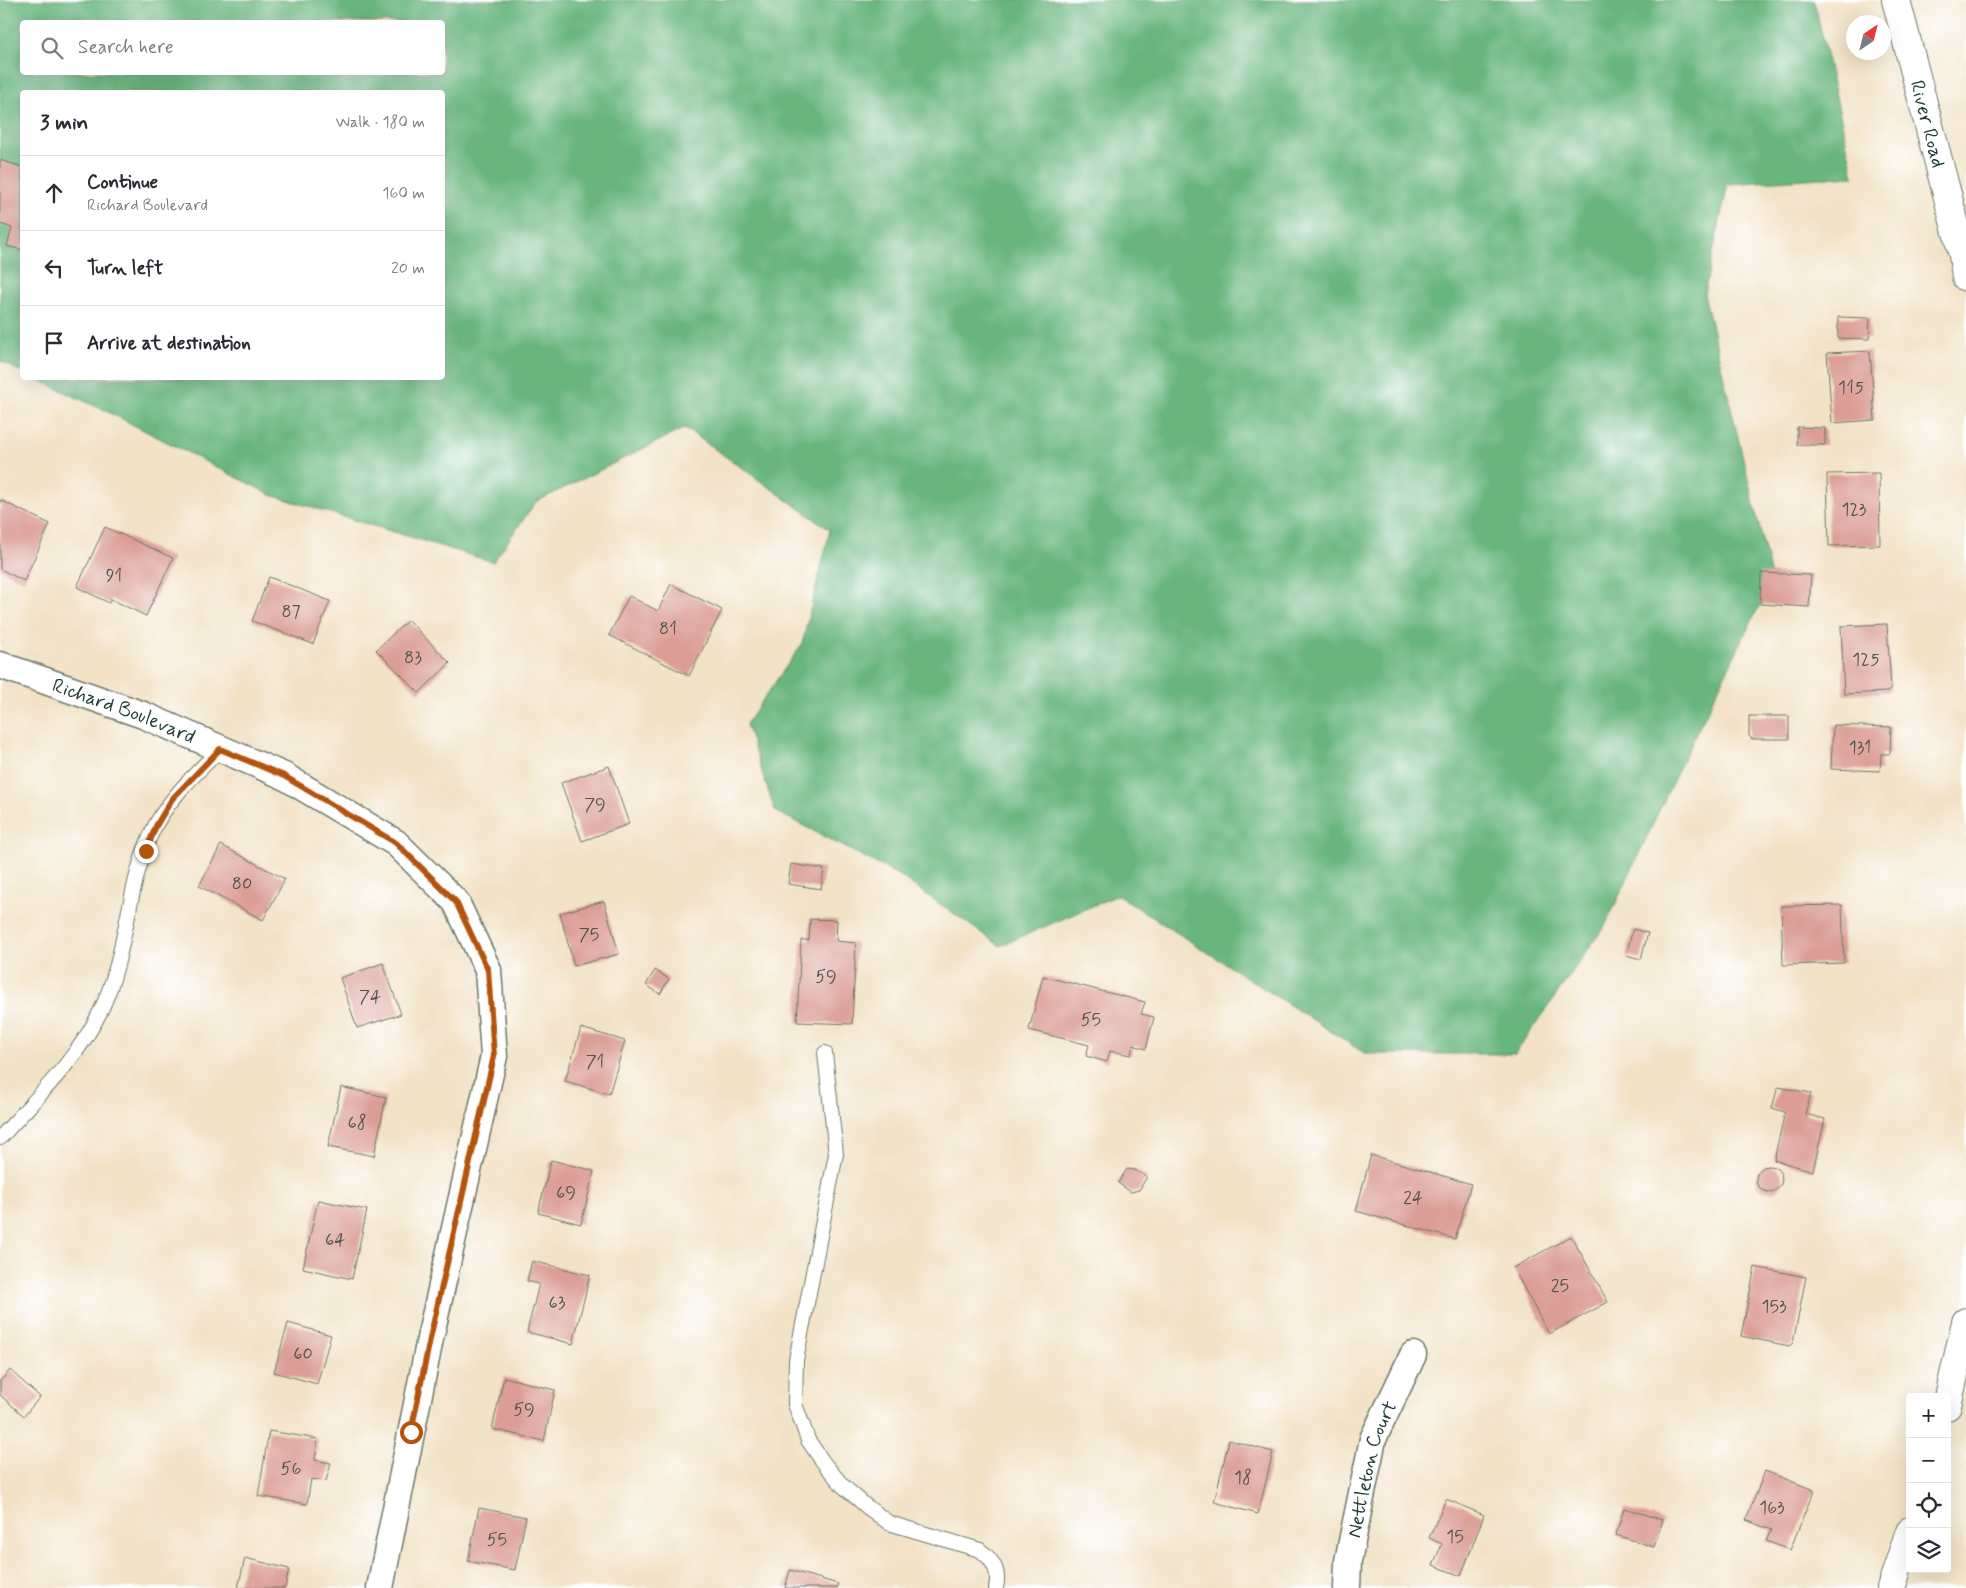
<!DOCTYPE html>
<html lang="en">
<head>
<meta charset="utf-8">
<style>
  body { margin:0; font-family:Mynerve,sans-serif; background:#f2f2f3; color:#2b2b33 }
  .controls { position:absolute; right:15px; bottom:15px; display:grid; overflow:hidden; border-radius:5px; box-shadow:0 5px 20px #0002 }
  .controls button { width:45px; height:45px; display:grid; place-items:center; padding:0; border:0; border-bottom:1px solid #e1e1e2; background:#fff; color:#2b2b33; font:25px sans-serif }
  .compass { position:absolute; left:1846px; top:15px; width:45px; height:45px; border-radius:50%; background:#fff; box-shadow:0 5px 20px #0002; rotate:35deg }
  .stop { position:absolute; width:15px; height:15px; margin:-11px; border:4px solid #b45309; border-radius:50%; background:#fff }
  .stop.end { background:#b45309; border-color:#fff; box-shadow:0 1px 5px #0008 }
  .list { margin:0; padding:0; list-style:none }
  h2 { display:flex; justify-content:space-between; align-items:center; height:65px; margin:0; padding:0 20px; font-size:21px }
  h2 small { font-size:16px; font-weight:400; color:#7c7c81 }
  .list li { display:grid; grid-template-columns:32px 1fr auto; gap:15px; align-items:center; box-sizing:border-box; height:75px; padding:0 20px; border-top:1px solid #e1e1e2 }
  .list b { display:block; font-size:19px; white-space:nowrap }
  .list p { margin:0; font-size:16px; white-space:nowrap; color:#7c7c81 }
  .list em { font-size:16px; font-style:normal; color:#7c7c81 }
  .icon { flex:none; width:28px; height:28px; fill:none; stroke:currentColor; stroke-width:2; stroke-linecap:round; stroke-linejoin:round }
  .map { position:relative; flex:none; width:1966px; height:1588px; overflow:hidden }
  .search { position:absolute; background:#fff; box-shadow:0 5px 20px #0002; left:20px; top:20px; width:425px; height:55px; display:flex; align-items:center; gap:12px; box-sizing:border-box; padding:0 18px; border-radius:5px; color:#7c7c81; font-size:19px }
  .panel { position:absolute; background:#fff; box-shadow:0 5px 20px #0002; left:20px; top:90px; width:425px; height:290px; border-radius:5px }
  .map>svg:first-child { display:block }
</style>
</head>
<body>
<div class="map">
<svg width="1966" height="1588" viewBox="0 0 1966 1588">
  <rect width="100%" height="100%" fill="#fff"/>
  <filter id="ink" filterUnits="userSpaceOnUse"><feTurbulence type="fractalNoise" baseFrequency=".02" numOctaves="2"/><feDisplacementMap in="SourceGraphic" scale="10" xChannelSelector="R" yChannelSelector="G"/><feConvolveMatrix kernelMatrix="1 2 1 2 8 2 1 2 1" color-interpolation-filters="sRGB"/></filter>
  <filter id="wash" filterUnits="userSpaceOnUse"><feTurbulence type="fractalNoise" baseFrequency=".0096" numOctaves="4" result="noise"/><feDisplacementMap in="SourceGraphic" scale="20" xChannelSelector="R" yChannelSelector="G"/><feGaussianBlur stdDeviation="1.12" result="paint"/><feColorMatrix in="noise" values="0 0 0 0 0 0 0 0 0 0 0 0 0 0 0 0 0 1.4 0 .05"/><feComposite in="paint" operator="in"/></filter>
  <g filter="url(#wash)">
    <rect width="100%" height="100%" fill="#f2e2c6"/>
    <path fill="#68b57e" stroke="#447959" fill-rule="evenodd" d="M0 0H1814L1854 176 1728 184 1704 294 1772 580 1682 762 1606 924 1515 1054H1366L1118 895 1000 946 900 876 775 811 746 724 802 644 830 530 685 428 536 502 493 562 271 495 112 414 35 378H442V92H22V372L0 361ZM22 22H442V72H22Z"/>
    <g id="blocks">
      <g fill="#db9d96">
        <path d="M0 160 22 167V250L7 246 12 228 0 224Z"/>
        <path d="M1838 317 1870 318 1869 339 1838 338Z"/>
        <path d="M1870 351 1875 420 1832 423 1827 353Z"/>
        <path d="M1797 427 1825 428V445H1797Z"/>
        <path d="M1879 473 1880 545 1829 546 1827 474Z"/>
        <path d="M0 500 50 524 24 581 0 569Z"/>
        <path d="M105 527 173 558 146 616 111 599 109 603 77 587Z"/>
        <path d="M1761 573 1811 575 1809 607 1760 604Z"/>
        <path d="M269 577 330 601 313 644 252 621Z"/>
        <path d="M671 584 722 610 689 676 609 635 629 596 658 611Z"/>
        <path d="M408 620 450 663 419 693 376 650Z"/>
        <path d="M1887 624 1891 689 1887 692 1844 694 1841 626Z"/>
        <path d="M1749 716H1789V739H1752L1749 736Z"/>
        <path d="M1833 725 1891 727 1890 754H1881L1880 771 1831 769Z"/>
        <path d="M609 766 629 824 582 841 561 783Z"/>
        <path d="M221 845 285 879 263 920 199 886Z"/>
        <path d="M791 864 824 869 821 889 788 884Z"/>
        <path d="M604 901 619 954 574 966 560 913Z"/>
        <path d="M1842 905 1844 963 1783 965 1781 906Z"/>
        <path d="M810 919 837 920 836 941 856 943 852 1024 797 1022 801 940H809Z"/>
        <path d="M1633 929 1648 933 1641 959 1626 955Z"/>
        <path d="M383 963 401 1014 357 1028 340 978Z"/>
        <path d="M655 970 669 979 660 994 646 985Z"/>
        <path d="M1043 976 1145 1002 1141 1014 1154 1017 1146 1049 1133 1045 1131 1055 1110 1051 1107 1062 1086 1056 1089 1045 1029 1030Z"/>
        <path d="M581 1028 625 1041 609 1094 565 1081Z"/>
        <path d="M341 1087 386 1097 374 1156 328 1147Z"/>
        <path d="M1778 1087 1811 1093 1805 1114 1825 1119 1813 1171 1774 1160 1785 1112 1772 1108Z"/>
        <path d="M1371 1155 1471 1184 1455 1239 1356 1211Z"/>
        <path d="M551 1160 594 1171 581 1224 538 1213Z"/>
        <circle cx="1769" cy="1179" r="13"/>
        <path d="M1127 1169 1135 1170 1147 1177 1139 1190 1131 1192 1118 1183Z"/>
        <path d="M318 1200 367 1210 352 1279 303 1268Z"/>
        <path d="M1571 1236 1608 1302 1549 1334 1513 1268Z"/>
        <path d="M532 1261 590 1275 573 1344 527 1332 539 1284 527 1281Z"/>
        <path d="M1755 1267 1806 1277 1793 1343 1789 1346 1741 1336Z"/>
        <path d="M288 1323 331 1335 317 1384 274 1372Z"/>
        <path d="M10 1370 40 1397 24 1416 0 1395V1381Z"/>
        <path d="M504 1377 555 1390 544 1441 492 1429Z"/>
        <path d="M269 1431 318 1439 315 1460 331 1463 326 1481 311 1479 307 1504 258 1496Z"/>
        <path d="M1229 1440 1273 1452 1258 1514 1214 1502Z"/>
        <path d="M1765 1471 1814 1490 1790 1550 1766 1541 1771 1530 1746 1520Z"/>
        <path d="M1446 1499 1484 1515 1461 1576 1433 1565 1442 1544 1429 1538Z"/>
        <path d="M479 1508 526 1517 515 1570 468 1561Z"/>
        <path d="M1624 1508 1663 1520 1654 1547 1616 1535Z"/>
        <path d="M245 1558 289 1569 285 1588H238Z"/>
        <path d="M790 1570 838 1584 837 1588H785Z"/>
      </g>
    </g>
  </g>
  <g filter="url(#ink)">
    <use href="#blocks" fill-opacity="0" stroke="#697767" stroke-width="1"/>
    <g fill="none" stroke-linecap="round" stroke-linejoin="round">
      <defs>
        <g id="lane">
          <path d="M825 1053 836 1154 796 1360 795 1404 808 1440 823 1462 842 1485 866 1506 889 1523 980 1550C993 1560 1000 1571 996 1588"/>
          <path d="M0 1138C36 1098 78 1059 101 1010 129 951 126 881 156 824 172 795 197 773 220 749"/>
        </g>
        <g id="street">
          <path id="s1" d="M0 665 143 715 284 776 396 843 456 902 488 970 494 1056 431 1334 380 1588"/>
          <path id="s2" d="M1347 1588 1348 1561 1373 1439 1413 1355"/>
        </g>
        <g id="secondary">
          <path id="s3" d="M1896 0 1963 255 1966 277"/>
          <path d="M1947 1406 1966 1322"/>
          <path d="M1891 1588 1910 1531"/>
        </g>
      </defs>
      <use href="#lane" stroke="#697767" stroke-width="16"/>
      <use href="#street" stroke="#697767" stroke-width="29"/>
      <use href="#secondary" stroke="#697767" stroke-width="30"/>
      <use href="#lane" stroke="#fff" stroke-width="14"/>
      <use href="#street" stroke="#fff" stroke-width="26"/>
      <use href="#secondary" stroke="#fff" stroke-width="28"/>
    </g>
  </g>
  <g fill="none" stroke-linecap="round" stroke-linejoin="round" filter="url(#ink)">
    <path stroke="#b45309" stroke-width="6" d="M146 851 156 826 172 799 220 749 284 776 396 843 456 902 488 970 494 1056 431 1334 411 1432"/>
  </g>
  <g text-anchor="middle" stroke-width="4" stroke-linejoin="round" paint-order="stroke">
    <g font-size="18" fill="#4e554c">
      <text x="1851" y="393">115</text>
      <text x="1854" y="515">123</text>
      <text x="114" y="581">91</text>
      <text x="291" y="617">87</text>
      <text x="668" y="634">81</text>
      <text x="413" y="663">83</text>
      <text x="1866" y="665">125</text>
      <text x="1860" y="753">131</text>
      <text x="595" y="810">79</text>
      <text x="242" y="889">80</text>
      <text x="589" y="940">75</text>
      <text x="826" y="982">59</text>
      <text x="370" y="1002">74</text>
      <text x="1091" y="1025">55</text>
      <text x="595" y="1067">71</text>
      <text x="357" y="1128">68</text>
      <text x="566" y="1198">69</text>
      <text x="1413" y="1203">24</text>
      <text x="335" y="1245">64</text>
      <text x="1560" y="1291">25</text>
      <text x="557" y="1308">63</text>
      <text x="1774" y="1312">153</text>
      <text x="303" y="1359">60</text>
      <text x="524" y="1415">59</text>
      <text x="291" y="1474">56</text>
      <text x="1243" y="1483">18</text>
      <text x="1772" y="1513">163</text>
      <text x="1455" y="1542">15</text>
      <text x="497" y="1545">55</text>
    </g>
    <g font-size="20" fill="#1f3d34" stroke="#fff">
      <text dy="7" stroke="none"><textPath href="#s3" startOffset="128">River Road</textPath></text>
      <text dy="7" stroke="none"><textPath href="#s1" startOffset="132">Richard Boulevard</textPath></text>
      <text dy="7" stroke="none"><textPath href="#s2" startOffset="122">Nettleton Court</textPath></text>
    </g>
  </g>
</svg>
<div class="controls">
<button>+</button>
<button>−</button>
<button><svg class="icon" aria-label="locate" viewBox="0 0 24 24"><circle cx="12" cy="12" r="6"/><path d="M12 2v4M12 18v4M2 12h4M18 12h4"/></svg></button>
<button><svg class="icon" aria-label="layers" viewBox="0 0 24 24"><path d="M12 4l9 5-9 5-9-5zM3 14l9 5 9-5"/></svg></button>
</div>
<svg class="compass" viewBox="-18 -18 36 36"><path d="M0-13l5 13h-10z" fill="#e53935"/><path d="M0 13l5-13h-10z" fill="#7c7c81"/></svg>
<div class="stop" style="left:411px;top:1432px"></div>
<div class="stop end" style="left:146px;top:851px"></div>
<div class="search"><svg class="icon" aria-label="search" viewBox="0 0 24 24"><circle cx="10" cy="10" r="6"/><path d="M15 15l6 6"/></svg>Search here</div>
<section class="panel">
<h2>3 min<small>Walk · 180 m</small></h2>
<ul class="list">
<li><svg class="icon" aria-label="ahead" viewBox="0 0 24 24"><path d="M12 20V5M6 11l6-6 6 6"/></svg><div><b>Continue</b><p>Richard Boulevard</p></div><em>160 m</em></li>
<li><svg class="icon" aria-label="left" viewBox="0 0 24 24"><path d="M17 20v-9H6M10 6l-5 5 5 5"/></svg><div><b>Turn left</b></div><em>20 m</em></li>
<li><svg class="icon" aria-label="arrive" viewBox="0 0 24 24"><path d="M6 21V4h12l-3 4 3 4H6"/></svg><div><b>Arrive at destination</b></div></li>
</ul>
</section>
</div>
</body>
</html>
